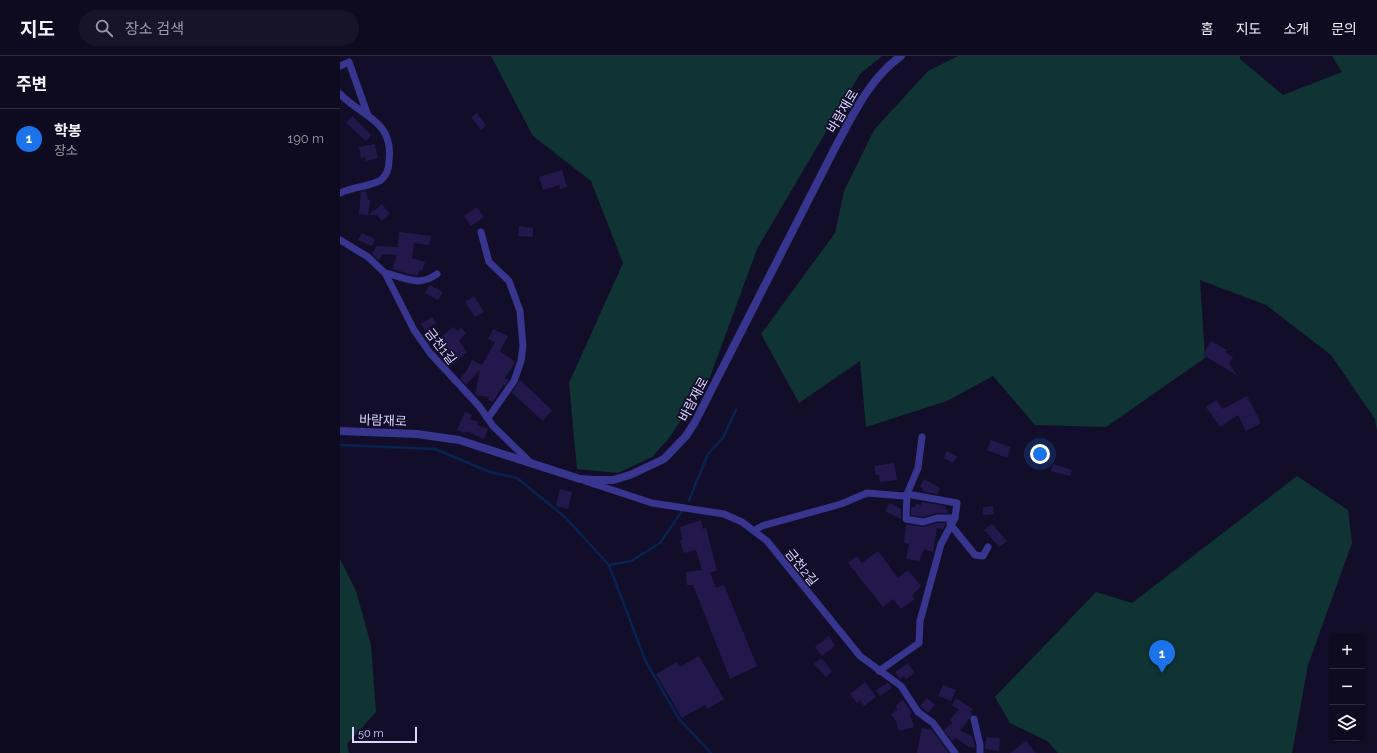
<!DOCTYPE html>
<html lang="ko">
<head>
<meta charset="utf-8">
<style>
  body { margin:0; font-family:Raleway,"Noto Sans KR",sans-serif; background:#171329; color:#f1f3f6 }
  .controls { position:absolute; right:12px; bottom:12px; display:grid; overflow:hidden; border-radius:8px; box-shadow:0 1px 3px #0004 }
  .controls button { width:36px; height:36px; display:grid; place-items:center; padding:0; border:0; border-bottom:1px solid #2e2b3e; background:#0e0a20; color:#f1f3f6; font:20px sans-serif }
  .scale { position:absolute; left:12px; bottom:10px; width:65px; box-sizing:border-box; padding-left:4px; border:2px solid #dbd6ff; border-top:0; font-size:11px; line-height:14px; white-space:nowrap; color:#dbd6ff; -webkit-text-stroke:3px #120e2a; paint-order:stroke }
  .you { position:absolute; left:700px; top:398px; width:14px; height:14px; margin:-10px; border:3px solid #fff; border-radius:50%; background:#1a73e8; box-shadow:0 0 0 6px #1a73e833 }
  .badge { display:grid; place-items:center; width:26px; height:26px; border-radius:50%; background:#1a73e8; color:#fff; font-size:13px; font-weight:700 }
  .pin { position:absolute; translate:-50% -33px; filter:drop-shadow(0 1px 2px #0008) }
  .pin::after { content:''; position:absolute; top:21px; width:14px; height:12px; background:inherit; clip-path:polygon(0 0,100% 0,50% 100%) }
  .list { margin:0; padding:0; list-style:none }
  h2 { display:flex; justify-content:space-between; align-items:center; height:52px; margin:0; padding:0 16px; font-size:17px }
  h2 small { font-size:13px; font-weight:400; color:#9b9aa5 }
  .list li { display:grid; grid-template-columns:26px 1fr auto; gap:12px; align-items:center; box-sizing:border-box; height:60px; padding:0 16px; border-top:1px solid #2e2b3e }
  .list b { display:block; font-size:15px; white-space:nowrap }
  .list p { margin:0; font-size:13px; white-space:nowrap; color:#9b9aa5 }
  .list em { font-size:13px; font-style:normal; color:#9b9aa5 }
  .icon { flex:none; width:22px; height:22px; fill:none; stroke:currentColor; stroke-width:2; stroke-linecap:round; stroke-linejoin:round }
  .map { position:relative; flex:none; width:1037px; height:697px; overflow:hidden }
  header { display:flex; align-items:center; gap:24px; box-sizing:border-box; height:56px; padding:0 20px; background:#0e0a20; border-bottom:1px solid #2e2b3e }
  header strong { font-size:19px }
  nav { display:flex; gap:22px; margin-inline-start:auto; font-size:14px }
  .search { width:280px; height:36px; background:#171329; display:flex; align-items:center; gap:10px; box-sizing:border-box; padding:0 14px; border-radius:22px; color:#9b9aa5; font-size:15px }
  main { display:flex }
  aside { flex:1; background:#0e0a20 }
  .map>svg:first-child { display:block }
</style>
</head>
<body>
<header>
<strong>지도</strong>
<div class="search"><svg class="icon" aria-label="search" viewBox="0 0 24 24"><circle cx="10" cy="10" r="6"/><path d="M15 15l6 6"/></svg>장소 검색</div>
<nav><a>홈</a><a>지도</a><a>소개</a><a>문의</a></nav>
</header>
<main>
<aside>
<h2>주변<small></small></h2>
<ul class="list">
<li><span class="badge">1</span><div><b>학봉</b><p>장소</p></div><em>190 m</em></li>
</ul>
</aside>
<div class="map">
<svg width="1037" height="697" viewBox="0 0 1037 697">
  <rect width="100%" height="100%" fill="#120e2a"/>
  <g fill="#103433">
    <path d="M151 0H542L520 18 417 193 370 321 329 382 312 401 278 417 237 413 229 327 283 207 251 125 193 80Z"/>
    <path d="M618 0H900V3L943 39 1002 16 992 0H1037V375L1035 363 991 299 926 249 860 224 865 302 766 371 695 369 653 320 607 345 526 371 520 305 459 347 421 278 495 177 504 135 534 74 588 15Z"/>
    <path d="M957 420 1008 454 1012 487 968 609 952 697H718L707 685 670 667 655 641 756 536 792 547Z"/>
    <path d="M0 503 16 535 31 589 36 656 7 688 9 697H0Z"/>
  </g>
  <g fill="none" stroke-linecap="round" stroke-linejoin="round">
    <g stroke="#08234f" stroke-width="2.5">
      <path d="M0 389 95 393 150 416 177 422 225 461 269 509 306 606 339 663 371 697"/>
      <path d="M349 444 368 398 383 382 396 354"/>
      <path d="M269 509 291 505 320 487 342 455"/>
    </g>
  </g>
  <g fill="#22184c">
    <path d="M137 57 146 70 141 74 131 61Z"/>
    <path d="M12 60 31 79 26 85 6 67Z"/>
    <path d="M35 88 38 102 26 105 25 101 21 102 19 91Z"/>
    <path d="M222 114 227 131 220 133 219 129 203 134 199 121Z"/>
    <path d="M26 135 28 144H30L28 159 19 158 21 136Z"/>
    <path d="M42 148 50 158 42 165 37 159H28Z"/>
    <path d="M137 151 144 161 131 170 124 160Z"/>
    <path d="M179 170 193 172V181L178 180Z"/>
    <path d="M59 176 91 180 89 189 74 187 72 202 85 206 82 215 80 214 77 220 52 213 57 199 43 198 39 204 32 198 37 190 58 191Z"/>
    <path d="M22 177 35 183 32 190 18 184Z"/>
    <path d="M90 229 103 236 98 244 85 237Z"/>
    <path d="M134 240 144 256 135 261 125 246Z"/>
    <path d="M92 261 96 267 85 274 81 268Z"/>
    <path d="M113 271 117 275 121 272 126 277 119 285 127 296 112 309 111 307 108 309 98 298 106 292 98 284Z"/>
    <path d="M153 273 168 280 160 295 175 306 165 322 169 324 165 330 163 329 153 346 148 344 149 341 135 339 140 314 126 329 120 322 126 316 132 304 142 309 155 286 148 283Z"/>
    <path d="M871 285 887 294 885 296 893 301 889 308 898 320 863 299Z"/>
    <path d="M180 324 212 354 203 365 172 337Z"/>
    <path d="M907 340 921 367 906 375 898 359 880 371 866 351 876 344 883 353Z"/>
    <path d="M125 356 132 359 130 363 138 366 137 369 148 373 144 383 126 375 125 377 117 374Z"/>
    <path d="M651 384 671 391 667 402 647 394Z"/>
    <path d="M607 395 617 400 613 407 604 402Z"/>
    <path d="M554 407 557 424 540 426 539 419H536L534 410Z"/>
    <path d="M713 408 732 414 730 420 711 415Z"/>
    <path d="M584 423 600 432 597 438 585 436 582 434 583 432 580 431Z"/>
    <path d="M220 433 232 436 228 453 216 450Z"/>
    <path d="M582 446 606 450 605 454H608L607 457H596L583 461 571 459V451H575L576 448 581 449Z"/>
    <path d="M550 447 561 453V463L545 455Z"/>
    <path d="M653 450 654 458 643 459V451Z"/>
    <path d="M361 464 363 473 366 472 377 514 370 517 376 532 384 529 417 610 390 623 353 529H347L346 516 362 514 356 494 344 497 340 485 342 484 340 471Z"/>
    <path d="M598 467H605V469L603 473 597 472 593 496 584 493 579 505 566 503 569 488 564 487 566 468 582 471Z"/>
    <path d="M652 468 667 485 659 491 644 474Z"/>
    <path d="M538 495 558 522 568 514 581 530 572 540 575 543 561 553 553 543 543 551 508 507 517 500 522 507Z"/>
    <path d="M489 580 495 590 482 600 475 591Z"/>
    <path d="M359 600 384 643 367 653 365 649 342 662 316 618 337 606 340 611Z"/>
    <path d="M481 602 492 615 486 621 474 608Z"/>
    <path d="M568 607 575 617 566 623 564 620 560 623 555 616Z"/>
    <path d="M525 626 536 641 524 650 520 644 517 647 510 638Z"/>
    <path d="M548 627 552 632 540 640 536 634Z"/>
    <path d="M603 629 616 634 611 645 598 640Z"/>
    <path d="M587 642 595 649 588 657 580 650Z"/>
    <path d="M616 642 633 653 630 656 633 658 620 674 633 681 635 692 629 691 616 682 612 685 604 674 613 667 610 664 619 653 612 650Z"/>
    <path d="M563 644 572 657 570 658 574 671 559 675 556 665 551 658 557 654 556 649Z"/>
    <path d="M582 672 592 674 609 697H577Z"/>
    <path d="M646 681 660 682 659 695 645 693Z"/>
    <path d="M686 685 696 697H670Z"/>
  </g>
  <g fill="none" stroke-linecap="round" stroke-linejoin="round">
    <g stroke="#37358d" stroke-width="7">
      <path d="M0 10 9 6 27 57"/>
      <path d="M0 38C22 61 54 64 49 105 49 113 47 119 41 124 32 130 12 131 0 137"/>
      <path d="M141 176 149 206 169 225 180 255 183 290 181 305 174 325 148 362"/>
      <path d="M0 184 28 201 45 217 74 274 90 297 139 350 153 370 191 407"/>
      <path d="M45 217C65 221 78 232 97 218"/>
      <path d="M582 381 578 412 567 438 566 463 583 466 597 462H615"/>
      <path d="M245 425 312 447 384 458 402 466 427 485 520 600 561 630 578 656 593 667 615 697"/>
      <path d="M610 468 635 499 643 500 648 491"/>
      <path d="M415 474 422 470 501 448 527 437 564 440 567 438 617 447 615 462 601 488 580 565 579 587 539 615"/>
      <path d="M634 663 640 689V697"/>
    </g>
    <path stroke="#37358d" stroke-width="8" d="M0 375 77 378 119 384 240 423 255 424H273L290 419 324 403 346 380 355 366 497 88C514 57 531 21 561 0"/>
  </g>
  <g text-anchor="middle" stroke-width="3.5" stroke-linejoin="round" paint-order="stroke">
    <g font-size="13" fill="#dbd6ff" stroke="#120e2a">
      <text transform="translate(502 55) rotate(-59)" y="5">바람재로</text>
      <text transform="translate(101 290) rotate(52)" y="5">금천1길</text>
      <text transform="translate(353 343) rotate(-62)" y="5">바람재로</text>
      <text transform="translate(43 364) rotate(2)" y="5">바람재로</text>
      <text transform="translate(462 511) rotate(51)" y="5">금천2길</text>
    </g>
  </g>
</svg>
<div class="controls">
<button>+</button>
<button>−</button>
<button><svg class="icon" aria-label="layers" viewBox="0 0 24 24"><path d="M12 4l9 5-9 5-9-5zM3 14l9 5 9-5"/></svg></button>
</div>
<div class="scale">50 m</div>
<div class="you"></div>
<div class="pin badge" style="left:822px;top:617px">1</div>
</div>
</main>
</body>
</html>
